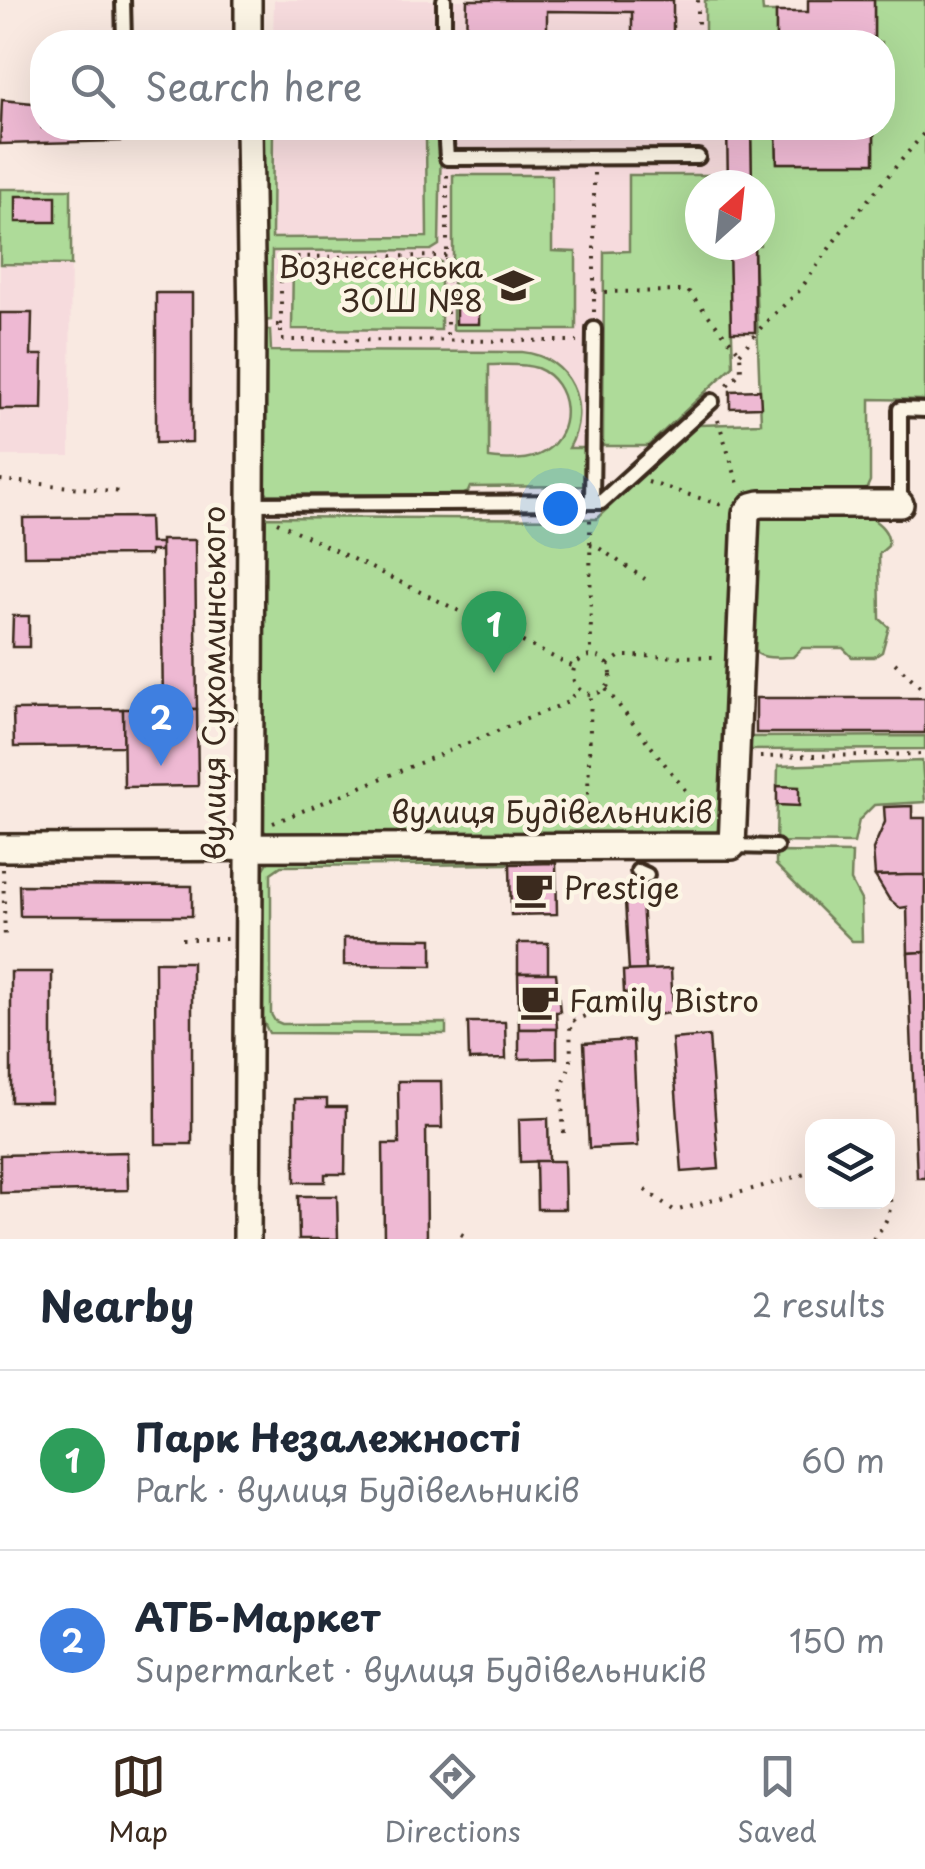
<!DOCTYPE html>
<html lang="en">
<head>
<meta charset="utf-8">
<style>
  body { margin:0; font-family:"Playpen Sans",sans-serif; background:#f6f6f7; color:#1f2937 }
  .controls { position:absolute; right:30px; bottom:30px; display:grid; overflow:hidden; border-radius:20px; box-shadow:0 10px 40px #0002 }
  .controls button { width:90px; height:90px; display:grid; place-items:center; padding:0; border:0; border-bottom:2px solid #e0e1e3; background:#fff; color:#1f2937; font:50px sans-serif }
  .compass { position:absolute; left:685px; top:170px; width:90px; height:90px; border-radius:50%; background:#fff; box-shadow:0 10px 40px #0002; rotate:27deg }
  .you { position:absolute; left:560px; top:508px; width:35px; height:35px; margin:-25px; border:8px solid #fff; border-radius:50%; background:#1a73e8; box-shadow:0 0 0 15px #1a73e833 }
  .badge { display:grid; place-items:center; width:65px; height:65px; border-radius:50%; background:#3b2a1e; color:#fff; font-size:32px; font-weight:700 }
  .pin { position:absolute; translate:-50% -82px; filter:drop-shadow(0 2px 5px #0008) }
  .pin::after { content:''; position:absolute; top:52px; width:35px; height:30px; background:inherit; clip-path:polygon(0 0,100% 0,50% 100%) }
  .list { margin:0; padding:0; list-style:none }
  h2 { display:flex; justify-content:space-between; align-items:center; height:130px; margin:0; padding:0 40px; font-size:42px }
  h2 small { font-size:32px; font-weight:400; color:#747a83 }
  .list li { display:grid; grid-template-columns:65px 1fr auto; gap:30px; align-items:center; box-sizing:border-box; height:180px; padding:0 40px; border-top:2px solid #e0e1e3 }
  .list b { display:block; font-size:38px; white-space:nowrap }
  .list p { margin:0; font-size:32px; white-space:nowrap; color:#747a83 }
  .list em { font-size:32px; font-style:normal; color:#747a83 }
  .icon { flex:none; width:55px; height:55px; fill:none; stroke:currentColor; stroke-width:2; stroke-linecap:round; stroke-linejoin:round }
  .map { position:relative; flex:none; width:925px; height:1239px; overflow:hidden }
  .search { position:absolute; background:#fff; box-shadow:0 10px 40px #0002; left:30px; right:30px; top:30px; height:110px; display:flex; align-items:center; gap:25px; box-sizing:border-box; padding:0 35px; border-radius:40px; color:#747a83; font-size:38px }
  .sheet { height:490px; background:#fff }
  nav { display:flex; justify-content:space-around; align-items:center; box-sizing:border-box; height:140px; border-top:2px solid #e0e1e3; background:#fff; font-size:28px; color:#747a83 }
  nav a { display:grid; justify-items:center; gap:5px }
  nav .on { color:#3b2a1e }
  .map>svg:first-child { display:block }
</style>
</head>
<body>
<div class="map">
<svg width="925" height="1239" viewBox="0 0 925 1239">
  <rect width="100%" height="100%" fill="#f9e9e1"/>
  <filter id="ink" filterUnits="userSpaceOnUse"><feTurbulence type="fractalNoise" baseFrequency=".01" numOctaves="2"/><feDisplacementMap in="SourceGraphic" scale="20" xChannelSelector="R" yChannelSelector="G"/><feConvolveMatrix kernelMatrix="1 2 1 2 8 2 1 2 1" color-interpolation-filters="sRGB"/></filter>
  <g filter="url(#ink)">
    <g fill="#f6dbdd">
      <path d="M274 0H749L750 42H273Z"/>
      <path d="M273 128H751L752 185H700V245H754L755 332H731L733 366 648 446H588L587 486 271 488Z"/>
      <path d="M0 189H71L70 456H0Z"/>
    </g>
    <g fill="#aedb99" stroke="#74825c" stroke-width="2.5" fill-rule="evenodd">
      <path d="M705 0H762L763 12H776V42H705Z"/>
      <path d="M874 0H925V400L870 399V481L866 490 746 495 737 502 721 828 712 835 266 833 262 828V517L596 519 699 425 761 423 754 245H760V185H752L751 128H776L777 163H874V128H882V42H874Z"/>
      <path d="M260 128H273L272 238 427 237 426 135H441L439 245 431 250 272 251 271 320 261 321Z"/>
      <path d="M452 128H569V137L467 136Z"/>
      <path d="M453 175H552V251L576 252V330H453Z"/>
      <path d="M629 175H728V185H700V245H729L733 366 648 446H603L604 252 629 251Z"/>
      <path d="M0 189H71V265L0 264Z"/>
      <path d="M293 262H441V330L292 329Z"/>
      <path d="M262 330H270L271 351 522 352C571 357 592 406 569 448H587V486L470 487 468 492 462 495 268 494 264 489ZM489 365C504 365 522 363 537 368 572 382 576 433 544 452 529 462 506 460 489 458Z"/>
      <path d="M860 510C873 520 891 528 888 546L879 554 880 619 889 627 882 652 874 657H852L843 648H802L793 657C778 657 761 661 752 648L753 525 759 516Z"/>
      <path d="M925 736V749L750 750V737Z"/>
      <path d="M922 761 925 802 874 805 859 820 854 843 776 842 778 766Z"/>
      <path d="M776 852 852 853 851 881 861 900 862 941H852L776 865Z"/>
      <path d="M270 859H510V864L281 866 271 873V1014L275 1021 282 1024 446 1023V1034L269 1033 263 1021V870Z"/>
    </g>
    <g fill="#eeb9d3" stroke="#3b2a1e" stroke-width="2.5">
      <path d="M467 0H673V42H632V12L547 11V42H466Z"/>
      <path d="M808 0H874V42H776V12H808Z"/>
      <path d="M2 100 42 104V128H119L120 141 0 144Z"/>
      <path d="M727 128H751L752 185H728Z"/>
      <path d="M776 128H874V163H777Z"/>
      <rect x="16" y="196" width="40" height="26"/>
      <path d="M729 245H754L755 332H731Z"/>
      <path d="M156 293H192V442L156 443Z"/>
      <rect x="456" y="301" width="23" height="23"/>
      <path d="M0 313H32L31 355H43L42 409H0Z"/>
      <path d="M760 390 761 407 730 408V391Z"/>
      <path d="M149 517 150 543H161V551H150V555L24 556 23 518Z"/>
      <path d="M161 540H195L197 709H163Z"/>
      <path d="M13 616H29V647H12Z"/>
      <rect x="756" y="698" width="169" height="35"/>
      <path d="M123 709 124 746 14 747 13 710Z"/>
      <path d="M123 709H197L198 786 124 787Z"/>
      <path d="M777 786 799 787V806L777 805Z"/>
      <path d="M912 806V818H925V875L875 876 873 849 885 822 884 807Z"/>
      <path d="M556 863 557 914 511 915 510 864Z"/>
      <path d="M906 875H925V952L908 953 907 907 900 908 889 899 875 876Z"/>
      <path d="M19 885 192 886V916H20Z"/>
      <path d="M642 900 646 970 629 971 625 901Z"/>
      <path d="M344 938 432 939V966L344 965Z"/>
      <rect x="518" y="943" width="30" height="30"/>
      <path d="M925 952V1178H917L908 953Z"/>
      <path d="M155 962H192V1144H156Z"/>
      <path d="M671 969 673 1012 642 1018V1013L635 1014 634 993H624L623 971Z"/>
      <rect x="11" y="972" width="41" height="130"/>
      <path d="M518 973H556L560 1012H556L557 1029H519Z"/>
      <path d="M468 1022H505L506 1059 469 1060Z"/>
      <path d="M519 1029H557V1058L519 1059Z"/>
      <path d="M709 1036 719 1169 682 1172 672 1039Z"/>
      <path d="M633 1040 638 1146 589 1148 584 1043Z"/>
      <path d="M398 1081H441L442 1128H426L427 1239H384L383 1144H399Z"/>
      <path d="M295 1099H327V1107H346L345 1174H325V1182H295Z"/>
      <path d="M548 1118 549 1161 520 1162 519 1119Z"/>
      <path d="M127 1152 128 1190 0 1193V1155Z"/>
      <path d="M536 1161H564L565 1209H537Z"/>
      <path d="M298 1196H337L338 1239H299Z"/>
    </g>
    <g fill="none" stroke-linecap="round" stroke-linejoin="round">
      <defs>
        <g id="service">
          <path d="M123 0 124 42"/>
          <path d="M444 0V42"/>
          <path d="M445 128 447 158 698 157"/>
          <path d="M592 502 594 329"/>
          <path d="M251 504 601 502 712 401"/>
          <path d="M900 504V409L925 410"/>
          <path d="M732 846 776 847"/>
          <path d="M638 871 647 875"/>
        </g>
        <g id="minor">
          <path d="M248 0V42"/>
          <path d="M0 848 732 846 746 514 752 506 760 504H900"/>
          <path d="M247 1239 252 325 249 128"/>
        </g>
      </defs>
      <use href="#service" stroke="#3b2a1e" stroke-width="20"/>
      <use href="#minor" stroke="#3b2a1e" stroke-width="32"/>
      <g stroke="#3b2a1e" stroke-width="4" stroke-dasharray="2.5 8" stroke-linecap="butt">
        <path d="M698 0V42"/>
        <path d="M698 128V143"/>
        <path d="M594 173V314"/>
        <path d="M447 175V341"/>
        <path d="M594 292 688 291 740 353 741 372 722 390"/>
        <path d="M276 325H281V340L577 341"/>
        <path d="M281 325V257L448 256"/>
        <path d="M740 353 763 325 800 290 840 233 925 132"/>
        <path d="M718 420 739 487"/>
        <path d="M0 480 122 492"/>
        <path d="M648 482 725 506"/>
        <path d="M590 520 591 656"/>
        <path d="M277 522 574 667"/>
        <path d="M590 545 596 546 645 579"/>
        <circle cx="592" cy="675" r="19"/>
        <path d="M895 663 925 691"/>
        <path d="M608 665 620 656 720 657"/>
        <path d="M606 689 711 823"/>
        <path d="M760 757 925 754"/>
        <path d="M273 823 568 702 578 689"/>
        <path d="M587 826 591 695"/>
        <path d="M3 869 5 940"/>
        <path d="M182 939H227"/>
        <path d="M564 1133 561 1091 571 1061 570 1022 608 1007"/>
        <path d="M645 1190 675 1211 812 1172"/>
        <path d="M461 1234 470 1239"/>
        <path d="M873 1239C885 1225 895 1210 888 1191"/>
      </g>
      <use href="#service" stroke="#fcf5e5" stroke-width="12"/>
      <use href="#minor" stroke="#fcf5e5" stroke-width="25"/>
    </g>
  </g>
  <defs>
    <symbol id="school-bare" viewBox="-9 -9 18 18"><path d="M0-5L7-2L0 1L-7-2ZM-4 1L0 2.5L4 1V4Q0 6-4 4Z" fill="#3b2a1e" stroke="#fcf5e5" stroke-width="2.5" paint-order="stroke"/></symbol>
    <symbol id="cafe-bare" viewBox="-9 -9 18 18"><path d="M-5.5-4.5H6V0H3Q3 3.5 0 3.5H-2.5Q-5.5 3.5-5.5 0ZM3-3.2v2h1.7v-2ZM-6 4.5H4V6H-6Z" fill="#3b2a1e" stroke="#fcf5e5" stroke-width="2.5" paint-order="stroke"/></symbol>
  </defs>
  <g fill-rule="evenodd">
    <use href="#school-bare" x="486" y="258" width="55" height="55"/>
    <use href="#cafe-bare" x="506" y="862" width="55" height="55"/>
    <use href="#cafe-bare" x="512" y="974" width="55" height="55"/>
  </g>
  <g text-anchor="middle" stroke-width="9" stroke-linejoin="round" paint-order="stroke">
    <g font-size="30" fill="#3b2a1e" stroke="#fcf5e5" text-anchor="start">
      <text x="483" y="278" text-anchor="end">Вознесенська<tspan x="483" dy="34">ЗОШ №8</tspan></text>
      <text x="564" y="899">Prestige</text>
      <text x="569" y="1012">Family Bistro</text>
    </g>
    <g font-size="30" fill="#3b2a1e" stroke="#fcf5e5">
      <text transform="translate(215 683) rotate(-90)" y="10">вулиця Сухомлинського</text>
      <text x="552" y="823">вулиця Будівельників</text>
    </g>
  </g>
</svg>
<div class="controls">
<button><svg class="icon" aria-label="layers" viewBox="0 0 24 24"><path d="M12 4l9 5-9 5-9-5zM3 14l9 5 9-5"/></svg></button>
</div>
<svg class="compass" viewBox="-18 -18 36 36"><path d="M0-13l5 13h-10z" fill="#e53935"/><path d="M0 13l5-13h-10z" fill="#747a83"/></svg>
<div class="you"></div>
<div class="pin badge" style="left:494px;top:673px;background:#2e9e5b">1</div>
<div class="pin badge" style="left:161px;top:766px;background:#3f7fe0">2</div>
<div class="search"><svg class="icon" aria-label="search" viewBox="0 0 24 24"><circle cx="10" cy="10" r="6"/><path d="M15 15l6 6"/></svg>Search here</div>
</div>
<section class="sheet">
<h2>Nearby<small>2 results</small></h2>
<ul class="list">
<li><span class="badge" style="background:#2e9e5b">1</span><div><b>Парк Незалежності</b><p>Park · вулиця Будівельників</p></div><em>60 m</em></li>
<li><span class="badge" style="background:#3f7fe0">2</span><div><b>АТБ-Маркет</b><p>Supermarket · вулиця Будівельників</p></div><em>150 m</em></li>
</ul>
</section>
<nav>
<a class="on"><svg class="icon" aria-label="map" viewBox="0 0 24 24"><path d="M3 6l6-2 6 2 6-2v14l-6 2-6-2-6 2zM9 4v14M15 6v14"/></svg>Map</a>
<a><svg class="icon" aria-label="directions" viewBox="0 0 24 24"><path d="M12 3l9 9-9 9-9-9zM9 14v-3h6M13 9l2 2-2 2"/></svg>Directions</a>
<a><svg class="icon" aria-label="saved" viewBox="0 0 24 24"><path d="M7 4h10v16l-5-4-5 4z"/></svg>Saved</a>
</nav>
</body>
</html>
